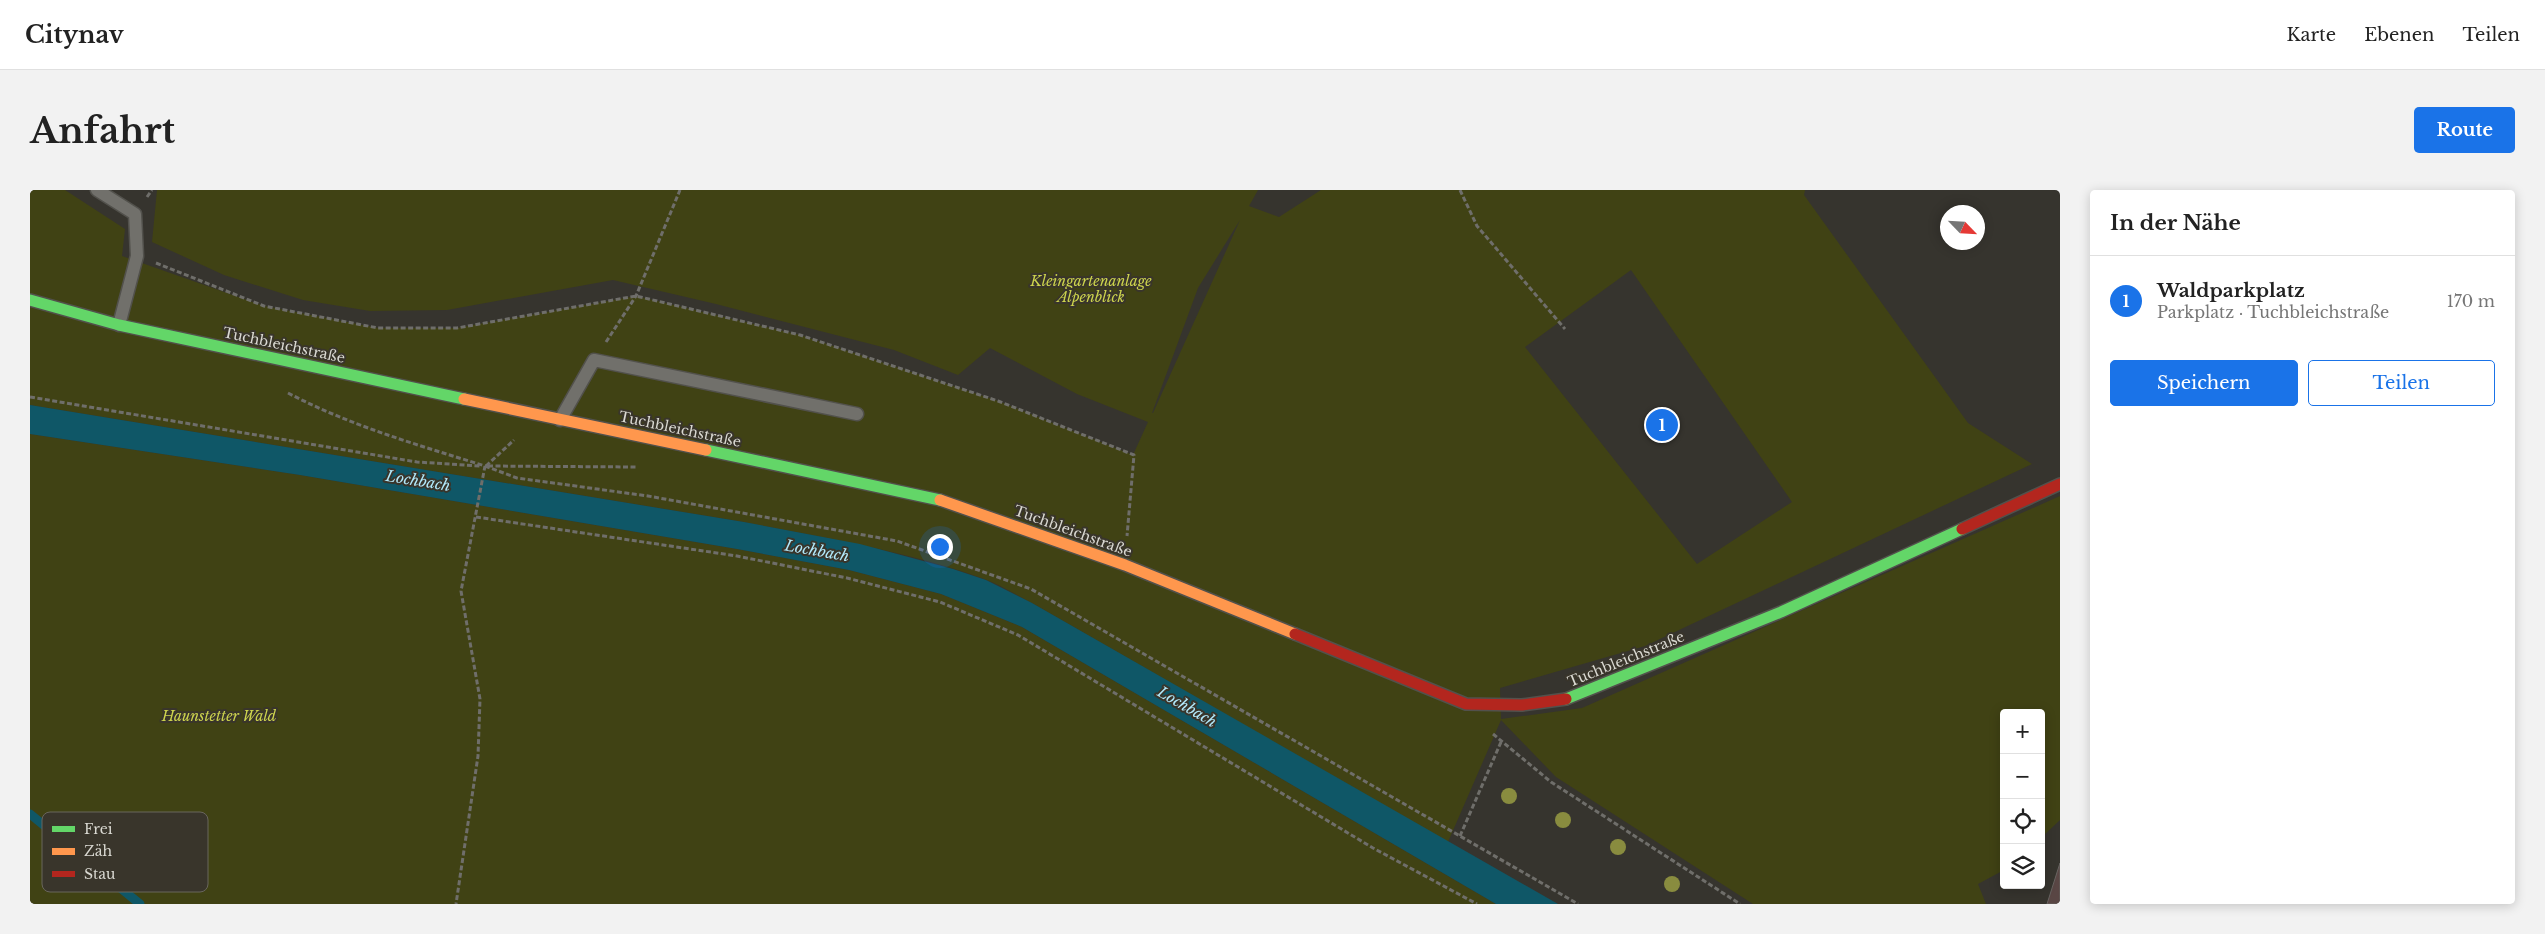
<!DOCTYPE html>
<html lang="de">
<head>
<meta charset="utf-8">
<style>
  body { margin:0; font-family:"Libre Baskerville",serif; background:#f2f2f2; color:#222 }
  .controls { position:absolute; right:15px; bottom:15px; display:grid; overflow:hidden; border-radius:5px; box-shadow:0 2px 12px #0003 }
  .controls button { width:45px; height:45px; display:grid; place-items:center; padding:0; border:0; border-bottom:1px solid #e0e0e0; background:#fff; color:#222; font:25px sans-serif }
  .compass { position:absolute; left:1910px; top:15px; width:45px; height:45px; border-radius:50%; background:#fff; box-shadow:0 2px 12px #0003; rotate:115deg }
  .you { position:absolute; left:909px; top:356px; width:18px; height:18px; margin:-12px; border:4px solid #fff; border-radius:50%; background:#1a73e8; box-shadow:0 0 0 8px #1a73e833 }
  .badge { display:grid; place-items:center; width:32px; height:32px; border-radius:50%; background:#1a73e8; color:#fff; font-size:16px; font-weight:700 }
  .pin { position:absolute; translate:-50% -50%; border:2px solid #fff; box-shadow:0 1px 5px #0006 }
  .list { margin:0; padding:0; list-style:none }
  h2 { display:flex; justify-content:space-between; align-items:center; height:65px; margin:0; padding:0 20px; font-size:21px }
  h2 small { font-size:16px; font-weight:400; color:#767676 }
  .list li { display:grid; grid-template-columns:32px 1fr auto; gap:15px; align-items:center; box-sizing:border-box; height:90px; padding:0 20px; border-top:1px solid #e0e0e0 }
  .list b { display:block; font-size:19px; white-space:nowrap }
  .list p { margin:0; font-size:16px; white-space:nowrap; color:#767676 }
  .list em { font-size:16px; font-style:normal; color:#767676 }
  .actions { display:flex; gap:10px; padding:15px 20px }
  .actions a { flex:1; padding:11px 0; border:1px solid #1a73e8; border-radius:5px; text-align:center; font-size:18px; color:#1a73e8 }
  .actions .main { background:#1a73e8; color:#fff }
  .icon { flex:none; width:28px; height:28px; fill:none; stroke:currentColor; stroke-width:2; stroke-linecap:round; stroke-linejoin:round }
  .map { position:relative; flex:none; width:2030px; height:714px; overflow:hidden; border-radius:5px }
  header { display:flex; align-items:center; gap:30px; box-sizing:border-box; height:70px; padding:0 25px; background:#fff; border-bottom:1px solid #e0e0e0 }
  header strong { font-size:24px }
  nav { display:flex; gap:28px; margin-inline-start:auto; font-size:18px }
  .intro { display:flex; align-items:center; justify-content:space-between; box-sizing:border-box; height:120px; padding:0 30px }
  h1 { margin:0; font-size:35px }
  .button { padding:12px 22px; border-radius:5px; background:#1a73e8; color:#fff; font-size:18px; font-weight:700 }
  main { display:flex; gap:30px; padding:0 30px }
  aside { flex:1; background:#fff; border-radius:5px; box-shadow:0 2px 12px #0003 }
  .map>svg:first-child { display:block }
</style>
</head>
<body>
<header>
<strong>Citynav</strong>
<nav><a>Karte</a><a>Ebenen</a><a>Teilen</a></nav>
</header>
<div class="intro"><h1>Anfahrt</h1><a class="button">Route</a></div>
<main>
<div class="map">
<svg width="2030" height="714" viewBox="0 0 2030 714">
  <rect width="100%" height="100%" fill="#36342e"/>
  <g fill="#404214" fill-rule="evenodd">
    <path d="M0 0H35L95 39 92 66 234 116 348 138H427L606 106 770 145 968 211 1103 265 1118 232 1047 204 960 158 928 185 864 160 686 114 583 90 417 120 340 121 273 110 194 85 122 52 127 0H1228L1219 16 1249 27 1291 0H1775L1774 5 1938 233 2002 274 1615 456 1470 498 1471 529 1552 518 2030 306V630L2011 648V523H1974V680L1948 694 1956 714H1723L1526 587 1471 530 1418 652 1002 413C986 405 971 395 954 389 877 361 795 348 714 332L0 215ZM1210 30 1123 223H1122L1168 98ZM1601 80 1762 312 1667 374 1495 157Z"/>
    <path d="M0 244 270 285 707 359 819 380 911 404 992 437 1466 714H0Z"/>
  </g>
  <path fill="#0f5767" d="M0 215 714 332 830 354 923 379 956 390 1002 413 1528 714H1466L992 437 911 404 819 380 707 359 270 285 0 244Z"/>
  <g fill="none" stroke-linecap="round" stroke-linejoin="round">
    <path stroke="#0f5767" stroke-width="9" d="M0 624 110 714"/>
  </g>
  <path fill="#594644" stroke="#686461" d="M2030 673V714H2017Z"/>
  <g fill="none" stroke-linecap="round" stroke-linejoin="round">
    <defs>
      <g id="lane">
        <path d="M67 0 105 24 107 66 89 135"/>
        <path d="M530 230 564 170 827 224"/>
      </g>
      <g id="fast">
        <path d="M0 110 89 135 434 209"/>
        <path d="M676 260 910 310"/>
        <path d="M1536 509 1751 422 1932 339"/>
      </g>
      <g id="slow">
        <path d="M434 209 676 260"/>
        <path d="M910 310 1095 375 1265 444"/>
      </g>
      <g id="jam">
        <path d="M1932 339 2030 294"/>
        <path d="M1265 444 1436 514 1492 515 1536 509"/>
      </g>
    </defs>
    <use href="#lane" stroke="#52514c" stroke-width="15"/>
    <use href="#fast" stroke="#52514c" stroke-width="14"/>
    <use href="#slow" stroke="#52514c" stroke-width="14"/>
    <use href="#jam" stroke="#52514c" stroke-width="14"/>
    <g stroke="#6f6e6a" stroke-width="3" stroke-dasharray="5 2.5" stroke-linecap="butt">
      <path d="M1430 0 1447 36 1535 139"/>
      <path d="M117 7 122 0"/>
      <path d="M126 73 234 116 348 138H427L606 106 770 145 968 211 1104 265 1097 346"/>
      <path d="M576 152 606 106 650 0"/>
      <path d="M258 203C321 236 388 255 455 276L431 401 450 509 448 566 426 714"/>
      <path d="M0 207 387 272 450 276"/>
      <path d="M455 276 487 288 618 306 867 351 1001 399 1548 714"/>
      <path d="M456 276 484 250"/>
      <path d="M458 276 607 277"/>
      <path d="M446 327 707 366 817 388 910 412 988 445 1343 658 1447 714"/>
      <path d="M1463 544 1521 592 1710 714"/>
      <path d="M1430 646 1471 552"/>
    </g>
    <use href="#lane" stroke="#71706b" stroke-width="12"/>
    <use href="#fast" stroke="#63d668" stroke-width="11"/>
    <use href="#slow" stroke="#ff974d" stroke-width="11"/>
    <use href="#jam" stroke="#b3261e" stroke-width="11"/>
  </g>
  <g fill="#898c3f">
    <circle cx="1479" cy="606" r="8"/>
    <circle cx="1533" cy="630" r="8"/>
    <circle cx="1588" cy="657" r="8"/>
    <circle cx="1642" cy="694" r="8"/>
  </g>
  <g text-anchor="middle" stroke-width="4" stroke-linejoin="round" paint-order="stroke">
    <g font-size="14" font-style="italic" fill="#cdd44d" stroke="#39352b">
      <text x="1061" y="96">Kleingartenanlage<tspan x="1061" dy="16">Alpenblick</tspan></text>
      <text x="189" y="531">Haunstetter Wald</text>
    </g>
    <g font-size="14" fill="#d9d8d1" stroke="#39352b">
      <text transform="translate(254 155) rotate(12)" y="5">Tuchbleichstraße</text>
      <text transform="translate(650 239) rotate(12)" y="5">Tuchbleichstraße</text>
      <text transform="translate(1043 341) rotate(20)" y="5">Tuchbleichstraße</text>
      <text transform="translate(1596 469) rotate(-22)" y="5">Tuchbleichstraße</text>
    </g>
    <g font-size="15" font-style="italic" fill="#b2eafc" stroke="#39352b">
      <text transform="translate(388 291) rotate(9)" y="5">Lochbach</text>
      <text transform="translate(787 361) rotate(10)" y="5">Lochbach</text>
      <text transform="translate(1157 517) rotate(30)" y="5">Lochbach</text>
    </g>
  </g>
  <rect x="12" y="622" width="166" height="80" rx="8" fill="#39352b" stroke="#69665d" stroke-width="1"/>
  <rect x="22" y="636" width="23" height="6" fill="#63d668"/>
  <rect x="22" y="658" width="23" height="7" fill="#ff974d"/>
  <rect x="22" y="681" width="23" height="6" fill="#b3261e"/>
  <g font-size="14" fill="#d9d8d1">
    <text x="54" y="644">Frei</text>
    <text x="54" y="666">Zäh</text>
    <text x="54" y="689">Stau</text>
  </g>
</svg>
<div class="controls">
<button>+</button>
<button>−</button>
<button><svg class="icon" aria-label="locate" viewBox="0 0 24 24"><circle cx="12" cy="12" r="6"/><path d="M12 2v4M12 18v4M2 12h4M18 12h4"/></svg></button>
<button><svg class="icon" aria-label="layers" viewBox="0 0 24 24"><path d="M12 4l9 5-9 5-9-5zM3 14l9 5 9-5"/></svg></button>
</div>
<svg class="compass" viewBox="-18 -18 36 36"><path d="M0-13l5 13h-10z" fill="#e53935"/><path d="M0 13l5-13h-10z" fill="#767676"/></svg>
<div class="you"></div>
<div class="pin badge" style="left:1632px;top:235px">1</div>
</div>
<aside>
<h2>In der Nähe<small></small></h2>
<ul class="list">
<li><span class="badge">1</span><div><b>Waldparkplatz</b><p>Parkplatz · Tuchbleichstraße</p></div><em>170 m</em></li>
</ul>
<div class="actions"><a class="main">Speichern</a><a>Teilen</a></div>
</aside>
</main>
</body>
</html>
